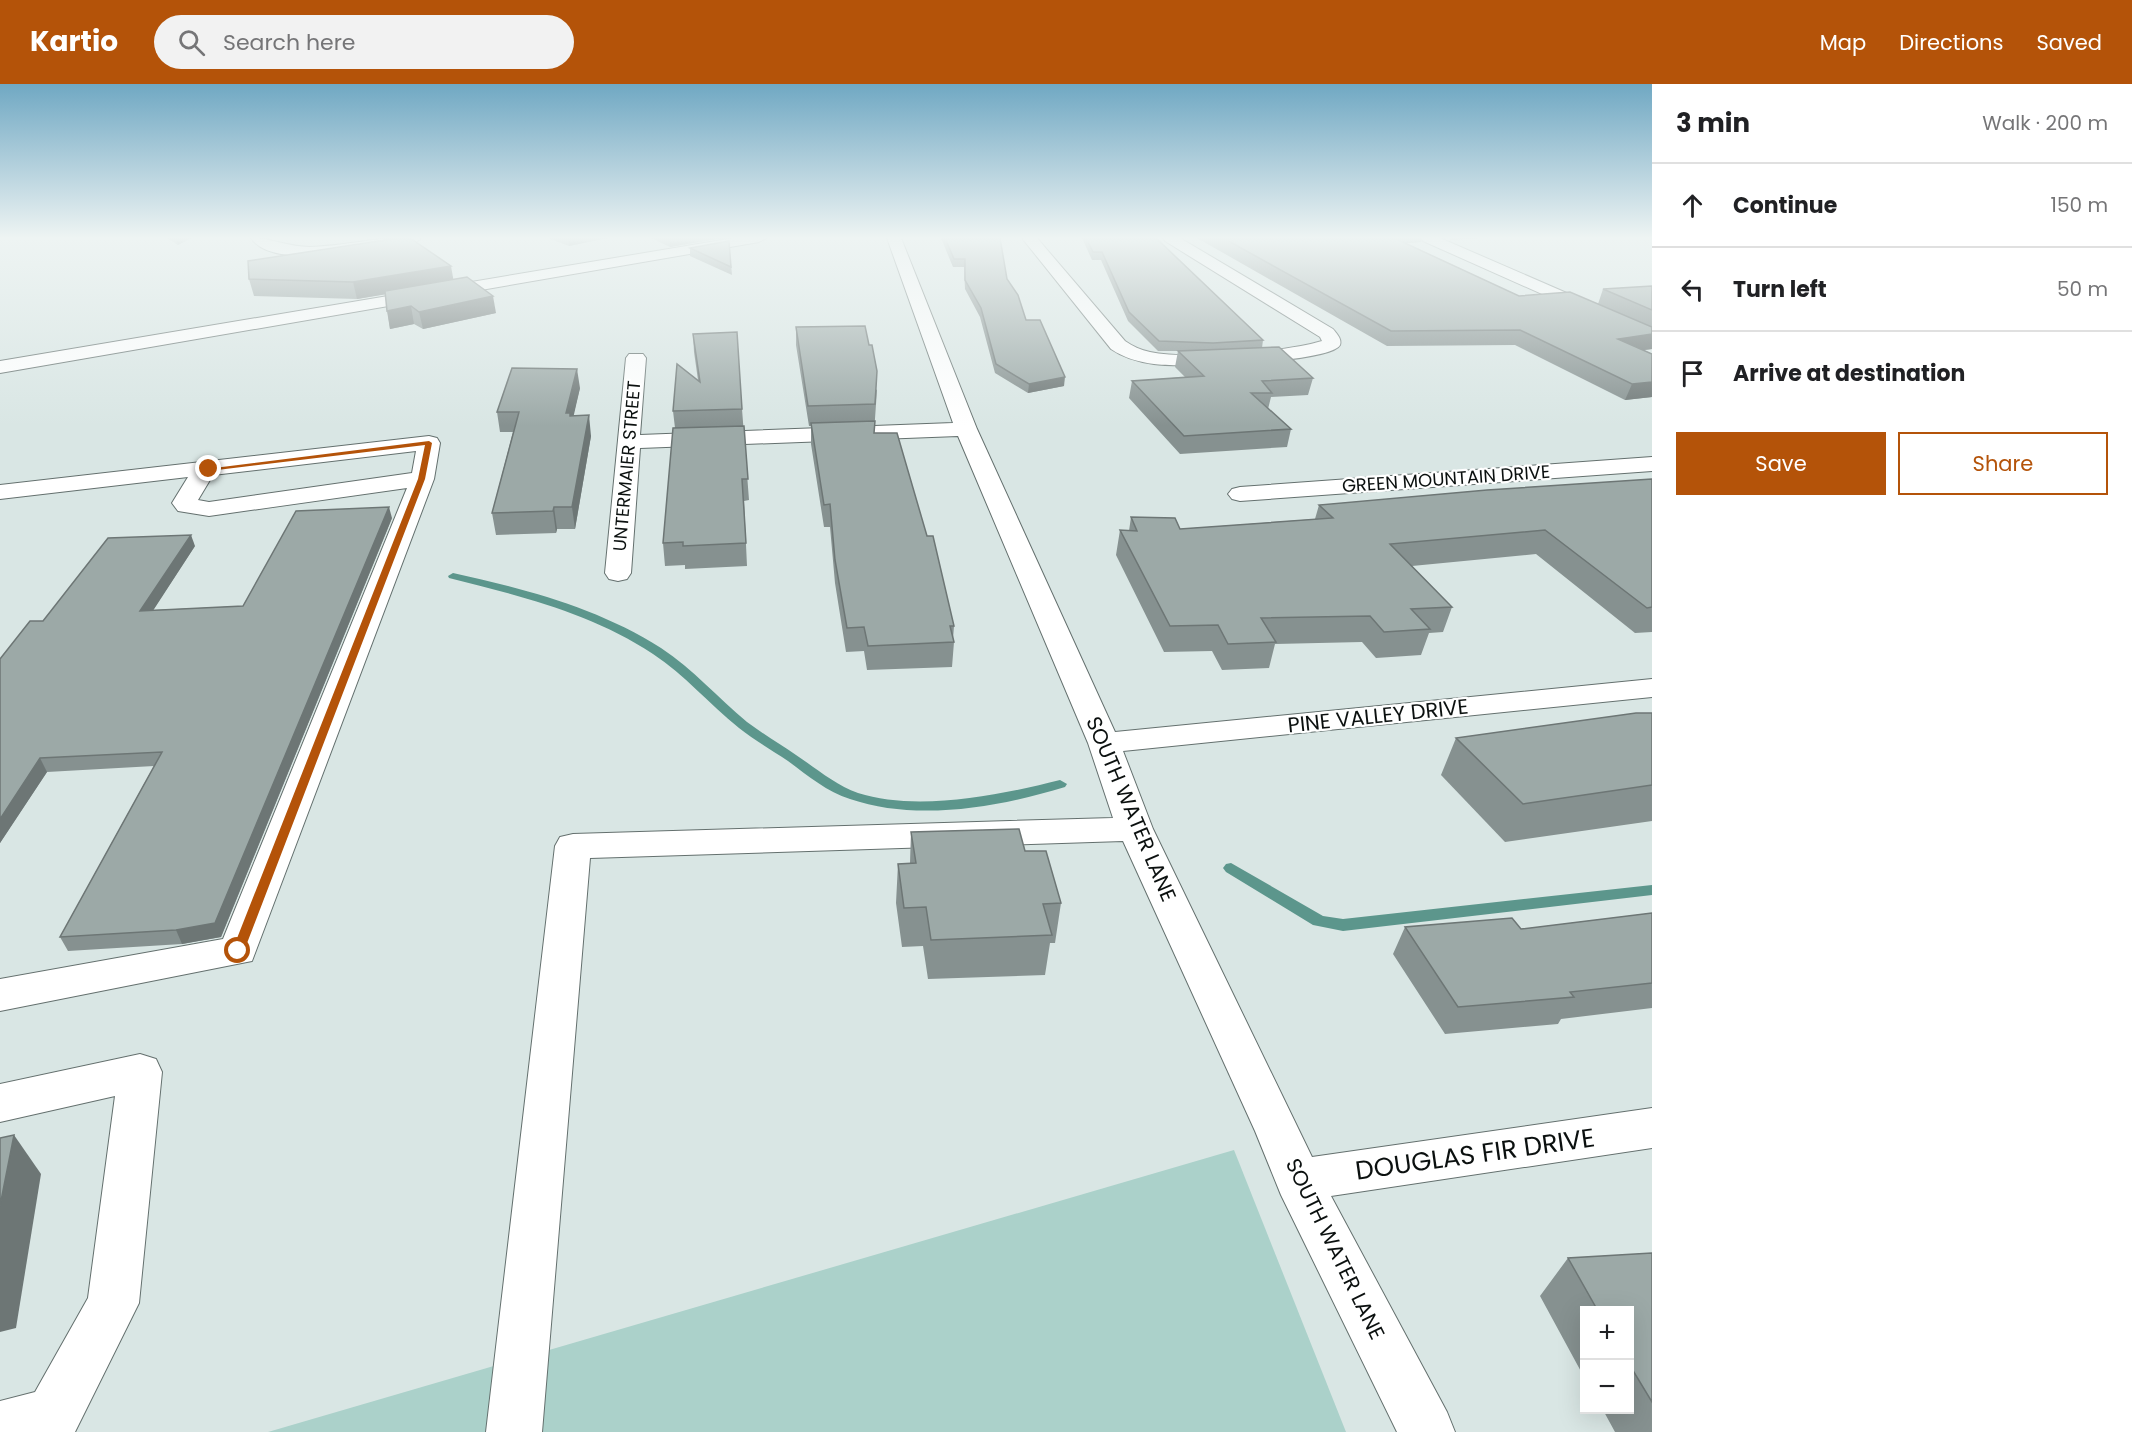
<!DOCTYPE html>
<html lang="en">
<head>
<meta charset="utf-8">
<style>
  body { margin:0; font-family:Poppins,sans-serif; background:#f2f2f2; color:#202124 }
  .controls { position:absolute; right:18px; bottom:18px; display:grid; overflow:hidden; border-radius:0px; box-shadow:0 6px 24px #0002 }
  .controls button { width:54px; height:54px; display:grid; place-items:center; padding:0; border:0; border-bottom:2px solid #e0e0e0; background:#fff; color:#202124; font:30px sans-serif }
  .stop { position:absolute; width:18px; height:18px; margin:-14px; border:4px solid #b45309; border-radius:50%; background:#fff }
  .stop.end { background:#b45309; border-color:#fff; box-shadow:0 2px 6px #0008 }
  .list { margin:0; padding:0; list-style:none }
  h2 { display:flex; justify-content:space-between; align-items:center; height:78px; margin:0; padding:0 24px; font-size:26px }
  h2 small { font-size:20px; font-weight:400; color:#757577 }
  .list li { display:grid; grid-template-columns:39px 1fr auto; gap:18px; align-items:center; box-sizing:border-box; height:84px; padding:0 24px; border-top:2px solid #e0e0e0 }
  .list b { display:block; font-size:22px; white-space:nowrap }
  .list em { font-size:20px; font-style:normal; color:#757577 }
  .actions { display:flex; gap:12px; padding:18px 24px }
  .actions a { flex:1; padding:14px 0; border:2px solid #b45309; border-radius:0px; text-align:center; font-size:21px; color:#b45309 }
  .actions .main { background:#b45309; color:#fff }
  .icon { flex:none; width:33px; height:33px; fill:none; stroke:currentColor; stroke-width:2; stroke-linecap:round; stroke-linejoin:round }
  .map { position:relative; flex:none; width:1652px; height:1348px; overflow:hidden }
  header { display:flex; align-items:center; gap:36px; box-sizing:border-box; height:84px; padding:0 30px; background:#b45309; color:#fff }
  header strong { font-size:28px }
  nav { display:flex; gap:33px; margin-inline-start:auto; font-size:21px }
  .search { width:420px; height:54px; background:#f2f2f2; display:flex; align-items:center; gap:15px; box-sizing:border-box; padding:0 21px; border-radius:33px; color:#757577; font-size:22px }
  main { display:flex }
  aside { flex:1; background:#fff }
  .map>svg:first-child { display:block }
</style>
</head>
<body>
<header>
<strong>Kartio</strong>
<div class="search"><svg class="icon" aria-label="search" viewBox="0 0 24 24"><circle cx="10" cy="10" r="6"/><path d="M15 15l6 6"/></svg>Search here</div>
<nav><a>Map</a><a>Directions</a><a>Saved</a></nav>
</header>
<main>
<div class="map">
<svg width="1652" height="1348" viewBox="0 0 1652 1348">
  <rect width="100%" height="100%" fill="#d9e6e4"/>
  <path fill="#abd1ca" d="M1234 1066 1346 1348H268Z"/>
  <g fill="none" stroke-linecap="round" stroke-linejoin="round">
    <g fill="#5c968c" fill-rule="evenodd">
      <path d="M453 489C525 505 598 524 661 564 693 585 718 614 747 638 763 650 780 660 796 671 816 684 835 701 858 709 917 728 1001 711 1060 696L1067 700 1065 703C999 723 917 738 850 715 827 708 807 691 788 677 772 666 754 656 739 644 709 620 685 591 653 570 591 529 520 512 449 494L448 492Z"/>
      <path d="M1231 779 1323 832 1343 835 1652 801V811L1343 847 1313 841 1226 788 1223 784 1226 780Z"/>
    </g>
    <defs>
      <g id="minor">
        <path d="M251 154C271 154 288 163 310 163 347 162 384 151 421 154 415 162 396 161 386 163 355 169 270 184 251 154Z"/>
        <path d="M734 154H766L759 158 0 289V277Z"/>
        <path d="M887 154H901L977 345 1115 648 1652 595V613L1123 667 1153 745 1312 1073 1652 1024V1064L1331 1112 1447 1328 1455 1348H1397L1281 1111 1255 1047 1123 757 590 774 542 1348H486L555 762 560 753 573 750 1113 734 1088 659 958 352 640 364 631 489 627 495 618 497 609 495 605 489 626 274 629 270H643L646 274 640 351 953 339Z"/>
        <path d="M1022 154H1037L1125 257C1132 262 1141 266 1150 268 1187 276 1286 268 1322 257L1320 253 1165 157 1163 154H1180L1333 245C1337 250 1342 255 1340 261 1331 279 1177 284 1154 280 1139 278 1124 274 1111 265Z"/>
        <path d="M1421 154H1440L1652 246V259L1423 157Z"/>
        <path d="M429 352 437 354 440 359 434 395 252 877 0 927V895L223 855 407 404 209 432 178 427 172 419 188 393 0 415V401ZM416 367 412 389 209 418 198 416 213 391Z"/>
        <path d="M1652 373V387L1240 417 1232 415 1228 410 1232 405 1240 403Z"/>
        <path d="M140 970 156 975 162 988 139 1219 75 1348H0V1317L35 1308 88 1214 115 1012 0 1038V1000Z"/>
      </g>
    </defs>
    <use href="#minor" stroke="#64706e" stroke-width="2"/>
    <use href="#minor" fill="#fff" fill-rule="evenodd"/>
  </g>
  <g fill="#869190">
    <path d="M167 154H191L178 161Z"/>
    <path d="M548 154H607L569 162Z"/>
    <path d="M651 154H722L670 163Z"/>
    <path d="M941 154H1000L1007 195 1026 236 1064 302 1028 309 995 289 980 233 965 205 964 183H953Z"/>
    <path d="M1082 154H1156L1263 256 1262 264 1313 294 1308 311 1271 313 1268 325 1291 345 1287 363 1180 370 1129 314 1132 297 1185 293 1175 283 1178 267H1158L1128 237 1101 176H1092Z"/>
    <path d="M1197 154H1422L1421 158 1406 159 1519 212 1598 220 1603 205 1652 202V265L1644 266 1652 270V313L1625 316 1515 261 1387 262Z"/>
    <path d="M729 157 732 191 690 172V164Z"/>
    <path d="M249 195 453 196 496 229 423 245 414 240 390 245 385 210 357 215 254 212Z"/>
    <path d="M796 243 877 306 874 349 954 542 953 555 954 558 952 583 867 586 864 567 846 568 835 499 830 443H824L811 360V342H809L796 261Z"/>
    <path d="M693 250 742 325 749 416 744 417 747 482 685 485V481L665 482 663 459 675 344 673 327 698 296 694 268Z"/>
    <path d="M580 304 573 332 591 352 575 445H557L556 449 496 451 492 429 513 348H500L497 328Z"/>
    <path d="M1652 395V548L1635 549 1536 470 1412 482 1452 523 1443 548 1429 549 1421 571 1376 574 1362 558 1275 560 1269 584 1222 586 1212 567 1164 568 1116 471 1120 446 1129 447 1131 433 1180 445 1315 435 1319 421Z"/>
    <path d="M392 434 221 853 182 860 68 867 60 853 154 682 47 688 0 759V575L43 537 195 462 153 526 243 522Z"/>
    <path d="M1652 629V737L1505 758 1441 691 1456 654Z"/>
    <path d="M911 748 1025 767 1061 819 1055 859H1050L1045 891 928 895 923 862 902 863 896 819 898 780 910 779Z"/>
    <path d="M1652 829V924L1561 935 1558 940 1445 950 1393 870 1405 843 1521 845Z"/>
    <path d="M1652 1169V1348H1615L1603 1326H1629V1227H1584V1293L1540 1212 1568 1174Z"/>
  </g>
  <g fill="#6d7675">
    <path d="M176 154H191L178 161Z"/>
    <path d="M568 154H607L569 162Z"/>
    <path d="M669 154H722L670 163Z"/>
    <path d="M1381 154H1422L1421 158 1379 161Z"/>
    <path d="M1451 154H1480L1450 156Z"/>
    <path d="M451 182 454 199 357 215 353 198Z"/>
    <path d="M493 212 496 229 423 245 419 228Z"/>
    <path d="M411 222 414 240 390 245 387 227Z"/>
    <path d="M1652 250V265L1612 270 1618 255Z"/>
    <path d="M577 285 580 304 572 339 566 329Z"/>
    <path d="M1065 293 1064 302 1028 309 1029 300Z"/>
    <path d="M1652 298V313L1625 316 1632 300Z"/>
    <path d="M589 331 591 352 575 445 572 423Z"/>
    <path d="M389 423 392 434 221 853 182 860 176 846Z"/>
    <path d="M554 423 557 445 556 449 553 427Z"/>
    <path d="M191 451 195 462 145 539 140 527Z"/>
    <path d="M40 674 47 688 0 759V735Z"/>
    <path d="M14 1051 41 1090 16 1244 0 1248V1122Z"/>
  </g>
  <g fill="#9ca9a7" stroke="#6d7675" stroke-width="1.5">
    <path d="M398 154H410L451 182 353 198 249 195 248 177Z"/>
    <path d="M945 154H1000L1007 195 1018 211 1026 236H1040L1065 293 1029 300 996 280 981 224 965 196V175H954Z"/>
    <path d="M1086 154H1156L1263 256 1213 259 1159 257 1129 228 1102 168H1093Z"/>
    <path d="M1223 154H1394L1519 212 1570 208 1652 243V250L1618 255 1652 270V298L1632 300 1520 246 1391 247Z"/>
    <path d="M729 157 731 183 690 164Z"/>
    <path d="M467 193 493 212 419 228 411 222 387 227 385 207Z"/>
    <path d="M1652 202V226L1603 205Z"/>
    <path d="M865 242 869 261H872L877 287 875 320 808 322 796 243Z"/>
    <path d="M737 248 742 325 673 327 677 280 700 298 693 250Z"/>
    <path d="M1279 263 1313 294 1262 297 1272 309H1251L1291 345 1184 352 1132 297 1204 292 1178 267Z"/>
    <path d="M512 284 577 285 566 329H570V332L589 331 572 423H554L553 427 492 429 519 328H497Z"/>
    <path d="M875 337 874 349H897L927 452H933L954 542H950L954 558 868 562 864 543 847 544 835 476 830 420 824 421 811 339Z"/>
    <path d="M744 342 748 395H742L746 459 683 462V458L663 459 673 344Z"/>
    <path d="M1652 395V523L1647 524 1545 446 1390 460 1452 523 1411 525 1430 545 1384 548 1370 532 1261 534 1276 558 1228 560 1218 541 1170 542 1120 446 1137 447 1131 433 1175 434 1180 445 1333 434 1319 421 1487 406Z"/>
    <path d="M389 423 215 839 176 846 60 853 162 668 40 674 0 735V575L30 537H43L108 454 191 451 140 527 243 522 296 427Z"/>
    <path d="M1636 629H1652V701L1523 720 1456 654Z"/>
    <path d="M1019 745 1025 767H1046L1061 819 1043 820 1052 851 931 856 926 823 904 824 898 780 916 779 911 748Z"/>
    <path d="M1652 829V899L1570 908 1574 913 1458 923 1405 843 1512 834 1521 845Z"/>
    <path d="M14 1051 0 1122V1054Z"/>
    <path d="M1652 1169V1318L1629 1280V1227H1598L1568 1174Z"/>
  </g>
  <linearGradient id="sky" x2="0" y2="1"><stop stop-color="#70a8c3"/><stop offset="0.45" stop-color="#eef4f3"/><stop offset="1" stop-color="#eef4f3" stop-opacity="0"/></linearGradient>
  <rect width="1652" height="342" fill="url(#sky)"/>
  <path fill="#b45309" d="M429 357 432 359 425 395 244 867 238 871 234 870 232 867 418 395 425 361 209 387 206 385Z"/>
  <g text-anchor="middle" stroke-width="4.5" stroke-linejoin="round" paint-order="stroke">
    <g font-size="18" fill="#0b100f" stroke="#fff">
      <text transform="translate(627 382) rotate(-85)" y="6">UNTERMAIER STREET</text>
      <text transform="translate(1446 395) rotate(-4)" y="6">GREEN MOUNTAIN DRIVE</text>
    </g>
    <g font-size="21" fill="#0b100f" stroke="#fff">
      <text transform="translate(1378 632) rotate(-6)" y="7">PINE VALLEY DRIVE</text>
      <text transform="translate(1131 725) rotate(67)" y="7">SOUTH WATER LANE</text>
      <text transform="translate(1335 1165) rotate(64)" y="7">SOUTH WATER LANE</text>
    </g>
    <g font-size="26" fill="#0b100f" stroke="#fff">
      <text transform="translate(1475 1070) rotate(-8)" y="9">DOUGLAS FIR DRIVE</text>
    </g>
  </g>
</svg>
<div class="controls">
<button>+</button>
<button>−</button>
</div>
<div class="stop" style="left:238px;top:867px"></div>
<div class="stop end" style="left:209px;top:385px"></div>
</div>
<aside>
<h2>3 min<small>Walk · 200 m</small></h2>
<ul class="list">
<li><svg class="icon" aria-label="ahead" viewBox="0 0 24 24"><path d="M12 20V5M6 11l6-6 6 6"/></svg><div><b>Continue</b></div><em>150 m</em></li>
<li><svg class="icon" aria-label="left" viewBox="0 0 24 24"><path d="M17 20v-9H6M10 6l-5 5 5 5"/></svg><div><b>Turn left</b></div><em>50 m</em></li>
<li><svg class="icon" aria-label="arrive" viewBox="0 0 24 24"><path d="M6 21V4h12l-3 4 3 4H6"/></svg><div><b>Arrive at destination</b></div></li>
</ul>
<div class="actions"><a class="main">Save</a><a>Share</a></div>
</aside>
</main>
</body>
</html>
